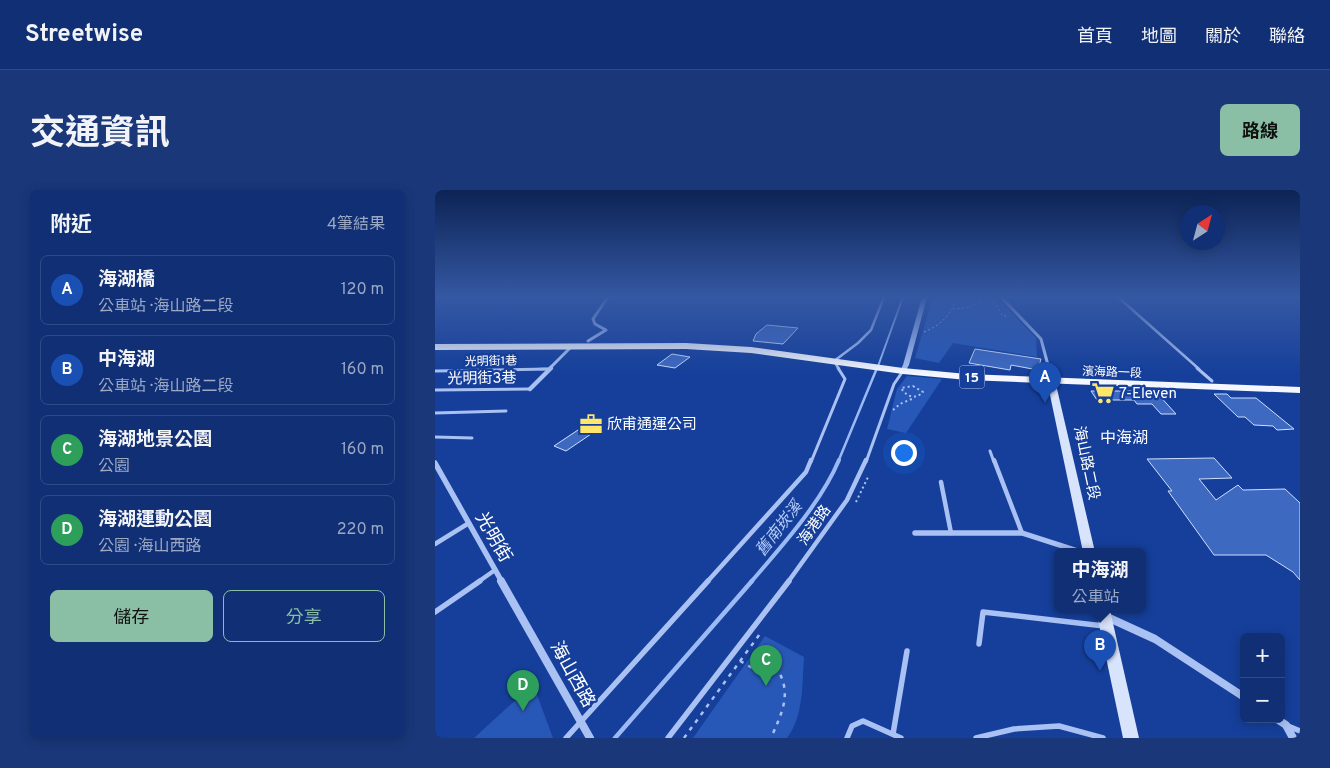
<!DOCTYPE html>
<html lang="zh-TW">
<head>
<meta charset="utf-8">
<style>
  body { margin:0; font-family:Overpass,"Noto Sans TC",sans-serif; background:#193779; color:#f1f3f6 }
  .controls { position:absolute; right:15px; bottom:15px; display:grid; overflow:hidden; border-radius:8px; box-shadow:0 2px 12px #0003 }
  .controls button { width:45px; height:45px; display:grid; place-items:center; padding:0; border:0; border-bottom:1px solid #304a86; background:#102f74; color:#f1f3f6; font:25px sans-serif }
  .compass { position:absolute; left:745px; top:15px; width:45px; height:45px; border-radius:50%; background:#102f74; box-shadow:0 2px 12px #0003; rotate:36deg }
  .you { position:absolute; left:468px; top:262px; width:18px; height:18px; margin:-12px; border:4px solid #fff; border-radius:50%; background:#1a73e8; box-shadow:0 0 0 8px #1a73e833 }
  .badge { display:grid; place-items:center; width:32px; height:32px; border-radius:50%; background:#8abfa5; color:#fff; font-size:16px; font-weight:700 }
  .pin { position:absolute; translate:-50% -41px; filter:drop-shadow(0 1px 2px #0008) }
  .pin::after { content:''; position:absolute; top:26px; width:18px; height:15px; background:inherit; clip-path:polygon(0 0,100% 0,50% 100%) }
  .popup { position:absolute; left:619px; top:358px; width:92px; height:65px; box-sizing:border-box; display:grid; place-content:center; border-radius:8px; background:#102f74; filter:drop-shadow(0 1px 4px #0005); font-size:16px; white-space:nowrap; color:#9ca9c5 }
  .popup b { font-size:19px; color:#f1f3f6 }
  .popup::after { content:''; position:absolute; left:50%; top:100%; margin-left:-10px; border:10px solid transparent; border-top-color:#102f74 }
  .list { margin:0; padding:0; list-style:none }
  h2 { display:flex; justify-content:space-between; align-items:center; height:65px; margin:0; padding:0 20px; font-size:21px }
  h2 small { font-size:16px; font-weight:400; color:#9ca9c5 }
  .list li { display:grid; grid-template-columns:32px 1fr auto; gap:15px; align-items:center; box-sizing:border-box; height:70px; margin:0 10px 10px; padding:0 10px; border:1px solid #304a86; border-radius:8px }
  .list b { display:block; font-size:19px; white-space:nowrap }
  .list p { margin:0; font-size:16px; white-space:nowrap; color:#9ca9c5 }
  .list em { font-size:16px; font-style:normal; color:#9ca9c5 }
  .actions { display:flex; gap:10px; padding:15px 20px }
  .actions a { flex:1; padding:11px 0; border:1px solid #8abfa5; border-radius:8px; text-align:center; font-size:18px; color:#8abfa5 }
  .actions .main { background:#8abfa5; color:#111 }
  .map { position:relative; flex:none; width:865px; height:548px; overflow:hidden; border-radius:8px }
  header { display:flex; align-items:center; gap:30px; box-sizing:border-box; height:70px; padding:0 25px; background:#102f74; border-bottom:1px solid #304a86 }
  header strong { font-size:24px }
  nav { display:flex; gap:28px; margin-inline-start:auto; font-size:18px }
  .intro { display:flex; align-items:center; justify-content:space-between; box-sizing:border-box; height:120px; padding:0 30px }
  h1 { margin:0; font-size:35px }
  .button { padding:12px 22px; border-radius:8px; background:#8abfa5; color:#111; font-size:18px; font-weight:700 }
  main { display:flex; gap:30px; padding:0 30px }
  aside { flex:1; background:#102f74; border-radius:8px; box-shadow:0 2px 12px #0003 }
  .map>svg:first-child { display:block }
</style>
</head>
<body>
<header>
<strong>Streetwise</strong>
<nav><a>首頁</a><a>地圖</a><a>關於</a><a>聯絡</a></nav>
</header>
<div class="intro"><h1>交通資訊</h1><a class="button">路線</a></div>
<main>
<aside>
<h2>附近<small>4筆結果</small></h2>
<ul class="list">
<li><span class="badge" style="background:#1a4fb4">A</span><div><b>海湖橋</b><p>公車站 · 海山路二段</p></div><em>120 m</em></li>
<li><span class="badge" style="background:#1a4fb4">B</span><div><b>中海湖</b><p>公車站 · 海山路二段</p></div><em>160 m</em></li>
<li><span class="badge" style="background:#2e9e5b">C</span><div><b>海湖地景公園</b><p>公園</p></div><em>160 m</em></li>
<li><span class="badge" style="background:#2e9e5b">D</span><div><b>海湖運動公園</b><p>公園 · 海山西路</p></div><em>220 m</em></li>
</ul>
<div class="actions"><a class="main">儲存</a><a>分享</a></div>
</aside>
<div class="map">
<svg width="865" height="548" viewBox="0 0 865 548">
  <rect width="100%" height="100%" fill="#153f9a"/>
  <g fill="#2858b7">
    <path d="M498 107H562L601 148 602 167 518 153 504 173 480 168Z"/>
    <path d="M472 186 507 189 471 243 452 239 462 199Z"/>
    <path d="M330 446 369 467C367 493 369 526 352 548H258Z"/>
    <path d="M98 494 118 548H39Z"/>
  </g>
  <g fill="none" stroke-linecap="round" stroke-linejoin="round">
    <path stroke="#9bbaf5" stroke-width="2" d="M442 179 468 107"/>
    <path stroke="#9bbaf5" stroke-width="2.5" d="M403 272 442 178"/>
    <path stroke="#9bbaf5" stroke-width="4" d="M316 392C346 357 386 313 404 270"/>
    <path stroke="#9bbaf5" stroke-width="4.5" d="M180 548 317 391"/>
  </g>
  <g fill="#3d69c1" stroke="#d0dffd">
    <path d="M332 135 363 138 348 154 318 151 321 144Z"/>
    <path d="M540 159 606 169 603 180 576 175 575 180 534 173Z"/>
    <path d="M237 164 255 167 240 178 222 175Z"/>
    <path d="M656 201H705L707 204H723L741 224H726L717 214H702L699 210H662Z"/>
    <path d="M779 204H792L796 208H821L859 239 842 240 838 236 819 235 810 227H803Z"/>
    <path d="M149 236 162 240 131 261 119 256Z"/>
    <path d="M779 268 797 288 764 289 781 310 803 295 808 300 850 299 865 313V390L858 382 831 365H779L733 301H737L712 269Z"/>
  </g>
  <g fill="none" stroke-linecap="round" stroke-linejoin="round">
    <g stroke="#a9c1f3" stroke-width="1" stroke-dasharray="2 2.5" stroke-linecap="butt">
      <path d="M551 107 560 114 568 126H574"/>
      <path d="M518 119 530 118 545 113 547 107"/>
      <path d="M489 142C504 136 514 127 520 112L518 107"/>
    </g>
    <g stroke="#a9c1f3" stroke-width="2" stroke-dasharray="2 3" stroke-linecap="butt">
      <path d="M478 196 488 202C480 210 472 207 466 198Z"/>
      <path d="M458 220 465 214 479 208"/>
      <path d="M421 312 433 287"/>
    </g>
    <g stroke="#a9c1f3" stroke-width="2.5" stroke-dasharray="4 5.5" stroke-linecap="butt">
      <path d="M305 471 321 480 341 477C358 503 347 522 336 548"/>
      <path d="M249 548 327 441"/>
    </g>
    <g stroke="#a9c1f3" stroke-width="2.5">
      <path d="M683 107 764 179"/>
      <path d="M105 179H113"/>
      <path d="M404 179 399 171 423 153 436 140 449 107"/>
    </g>
    <g stroke="#a9c1f3" stroke-width="3">
      <path d="M762 178 777 191"/>
      <path d="M0 181 113 179"/>
      <path d="M0 200 95 199"/>
      <path d="M0 223 71 221"/>
      <path d="M0 247 37 248"/>
      <path d="M555 261 559 272"/>
      <path d="M376 272 410 189 403 178"/>
      <path d="M431 272 459 194 468 181"/>
    </g>
    <g stroke="#a9c1f3" stroke-width="4.5">
      <path d="M559 270 587 343"/>
      <path d="M506 292 516 343"/>
      <path d="M0 354 34 333"/>
      <path d="M43 392 60 380"/>
      <path d="M272 392 371 282 376 270"/>
      <path d="M353 392 412 310 431 270"/>
    </g>
    <g stroke="#a9c1f3" stroke-width="5.5">
      <path d="M0 422 45 391"/>
      <path d="M544 454 548 422 669 436"/>
      <path d="M853 536 865 541"/>
      <path d="M458 544 472 461"/>
      <path d="M131 548 273 391"/>
      <path d="M233 548 354 391"/>
      <path d="M412 548 417 536 428 531 466 548"/>
      <path d="M541 548 579 539 624 536 668 548"/>
    </g>
    <g stroke="#a9c1f3" stroke-width="3">
      <path d="M566 107 606 149 614 179"/>
      <path d="M153 151 171 140 160 134 158 129 173 107"/>
      <path d="M114 179 137 156"/>
    </g>
    <g stroke="#a9c1f3" stroke-width="4.5">
      <path d="M613 178 615 186"/>
      <path d="M95 199 116 178"/>
    </g>
    <g stroke="#a9c1f3" stroke-width="5.5">
      <path d="M0 273 67 392"/>
      <path d="M480 343H587L646 362"/>
    </g>
    <g stroke="#a9c1f3" stroke-width="8">
      <path d="M66 391 155 548"/>
      <path d="M672 427 720 449 809 507"/>
      <path d="M842 529 851 535 858 548"/>
    </g>
    <path fill="#a9c1f3" fill-rule="evenodd" d="M487 107H492L474 175 470 182H466L465 181 468 175Z"/>
    <g fill="#d8e3fc" fill-rule="evenodd">
      <path d="M612 184H618L619 186 660 362H648L611 186Z"/>
      <path d="M661 420H675L704 548H688Z"/>
    </g>
    <path fill="#f4f7ff" fill-rule="evenodd" d="M251 153 316 157 468 178 532 184 865 197V203L532 190 468 184 316 163 251 159 0 160V154Z"/>
  </g>
  <linearGradient id="sky" x2="0" y2="1"><stop stop-color="#0c2355"/><stop offset="0.58" stop-color="#3558a3"/><stop offset="1" stop-color="#3558a3" stop-opacity="0"/></linearGradient>
  <rect width="865" height="184" fill="url(#sky)"/>
  <defs>
    <symbol id="supermarket-bare" viewBox="-9 -9 18 18"><path d="M-6-5.5h2.5l.6 2H6L4.5 2H-2.5L-4.4-4H-6ZM-1.5 3.2a1.3 1.3 0 1 0 .1 0ZM3 3.2a1.3 1.3 0 1 0 .1 0Z" fill="#ffe66a" stroke="#153f9a" stroke-width="2.5" paint-order="stroke"/></symbol>
    <symbol id="office-bare" viewBox="-9 -9 18 18"><path d="M-6-3h4V-5.5h4V-3h4V5H-6ZM-1-4.5V-3h2v-1.5ZM-6 0V1H6V0Z" fill="#ffe66a" stroke="#153f9a" stroke-width="2.5" paint-order="stroke"/></symbol>
  </defs>
  <g fill-rule="evenodd">
    <use href="#supermarket-bare" x="652" y="187" width="32" height="32"/>
    <use href="#office-bare" x="140" y="218" width="32" height="32"/>
  </g>
  <g text-anchor="middle" stroke-width="4.5" stroke-linejoin="round" paint-order="stroke">
    <g font-size="12" fill="#fff" stroke="#153f9a">
      <text transform="translate(56 171) rotate(-1)" y="4">光明街1巷</text>
      <text transform="translate(677 182) rotate(2)" y="4">濱海路一段</text>
    </g>
    <rect fill="#153f9a" stroke="#b9c5e1" stroke-width="1" x="524.5" y="175.5" width="25" height="23" rx="4"/>
    <g font-size="14" font-weight="bold" fill="#fff">
      <text x="537" y="192">15</text>
    </g>
    <g font-size="15" fill="#fff" stroke="#153f9a">
      <text transform="translate(47 188) rotate(-1)" y="5">光明街3巷</text>
      <text transform="translate(652 273) rotate(78)" y="5">海山路二段</text>
      <text transform="translate(379 335) rotate(-55)" y="5">海港路</text>
    </g>
    <g font-size="15" fill="#fff" stroke="#153f9a" text-anchor="start">
      <text x="684" y="208">7-Eleven</text>
      <text x="172" y="239">欣甫通運公司</text>
    </g>
    <g font-size="16" fill="#fff" stroke="#153f9a">
      <text x="689" y="253">中海湖</text>
    </g>
    <g font-size="16" font-style="italic" fill="#b5ccf9" stroke="#153f9a">
      <text transform="translate(343 338) rotate(-52)" y="6">舊南崁溪</text>
    </g>
    <g font-size="18" fill="#fff" stroke="#153f9a">
      <text transform="translate(59 347) rotate(60)" y="6">光明街</text>
      <text transform="translate(138 484) rotate(61)" y="6">海山西路</text>
    </g>
  </g>
</svg>
<div class="controls">
<button>+</button>
<button>−</button>
</div>
<svg class="compass" viewBox="-18 -18 36 36"><path d="M0-13l5 13h-10z" fill="#e53935"/><path d="M0 13l5-13h-10z" fill="#9ca9c5"/></svg>
<div class="you"></div>
<div class="pin badge" style="left:610px;top:213px;background:#1a4fb4">A</div>
<div class="pin badge" style="left:665px;top:481px;background:#1a4fb4">B</div>
<div class="popup"><b>中海湖</b>公車站</div>
<div class="pin badge" style="left:331px;top:496px;background:#2e9e5b">C</div>
<div class="pin badge" style="left:88px;top:521px;background:#2e9e5b">D</div>
</div>
</main>
</body>
</html>
